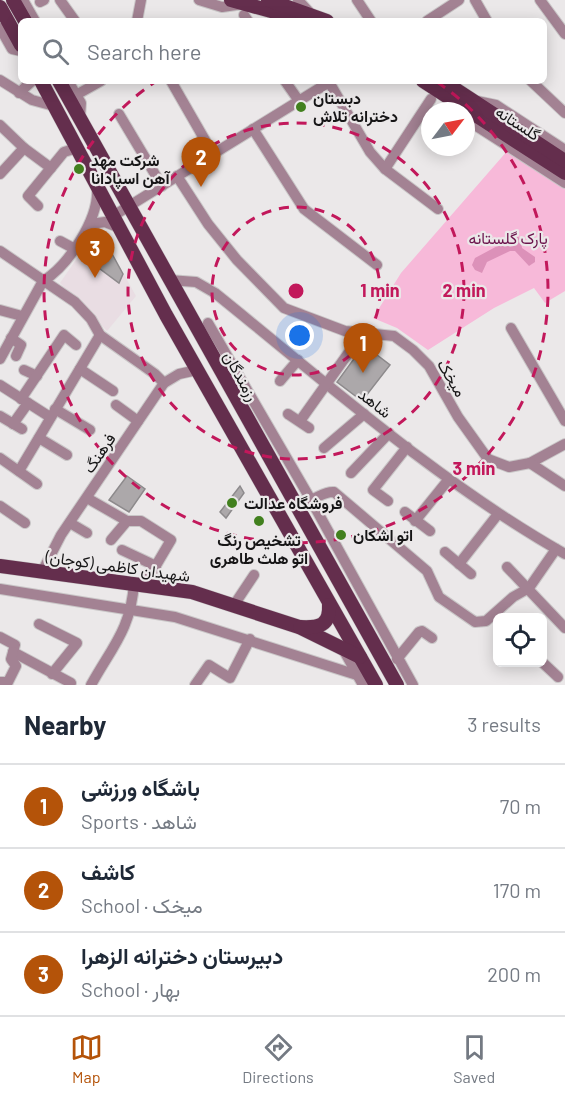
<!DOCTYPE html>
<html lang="en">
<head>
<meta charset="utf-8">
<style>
  body { margin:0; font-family:Barlow,Vazirmatn,sans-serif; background:#f2f2f3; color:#1f2937 }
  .controls { position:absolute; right:18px; bottom:18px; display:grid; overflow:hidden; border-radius:9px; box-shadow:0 3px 15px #0003 }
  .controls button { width:54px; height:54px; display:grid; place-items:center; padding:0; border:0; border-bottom:2px solid #e0e1e3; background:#fff; color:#1f2937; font:30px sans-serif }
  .compass { position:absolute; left:421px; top:102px; width:54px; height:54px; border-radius:50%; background:#fff; box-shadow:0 3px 15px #0003; rotate:58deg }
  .you { position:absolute; left:300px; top:336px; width:21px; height:21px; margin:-15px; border:4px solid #fff; border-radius:50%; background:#1a73e8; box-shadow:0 0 0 9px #1a73e833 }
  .badge { display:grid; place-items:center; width:39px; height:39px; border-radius:50%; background:#b45309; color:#fff; font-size:20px; font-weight:700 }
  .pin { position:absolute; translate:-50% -50px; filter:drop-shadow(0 2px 3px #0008) }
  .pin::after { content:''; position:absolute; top:32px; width:21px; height:18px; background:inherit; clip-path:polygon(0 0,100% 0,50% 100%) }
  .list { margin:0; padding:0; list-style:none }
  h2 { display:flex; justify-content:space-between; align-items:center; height:78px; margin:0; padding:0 24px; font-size:26px }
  h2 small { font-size:20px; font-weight:400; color:#747a83 }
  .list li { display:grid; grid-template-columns:39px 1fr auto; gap:18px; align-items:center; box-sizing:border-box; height:84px; padding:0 24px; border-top:2px solid #e0e1e3 }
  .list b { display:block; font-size:22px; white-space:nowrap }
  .list p { margin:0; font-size:20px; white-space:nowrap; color:#747a83 }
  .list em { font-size:20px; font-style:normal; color:#747a83 }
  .icon { flex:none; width:33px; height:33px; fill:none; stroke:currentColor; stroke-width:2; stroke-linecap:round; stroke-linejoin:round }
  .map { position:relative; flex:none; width:565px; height:685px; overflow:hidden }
  .search { position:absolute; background:#fff; box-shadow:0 3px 15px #0003; left:18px; right:18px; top:18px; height:66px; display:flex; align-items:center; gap:15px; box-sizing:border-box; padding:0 21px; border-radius:9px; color:#747a83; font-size:22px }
  .sheet { height:330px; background:#fff }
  nav { display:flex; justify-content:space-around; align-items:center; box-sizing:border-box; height:84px; border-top:2px solid #e0e1e3; background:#fff; font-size:16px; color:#747a83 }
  nav a { display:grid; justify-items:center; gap:3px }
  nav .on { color:#b45309 }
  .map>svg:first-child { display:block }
</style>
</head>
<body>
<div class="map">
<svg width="565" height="685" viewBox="0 0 565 685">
  <rect width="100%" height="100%" fill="#ebe8e9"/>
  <path fill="#e9dde3" d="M98 228 136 296 107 331 60 283Z"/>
  <path fill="#f7b9d9" d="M508 150 565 185V291L545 303 534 288 494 308 428 350 397 328 373 318 401 273Z"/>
  <path fill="#dc91b9" d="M516 236 520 238 522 248 535 257V262L529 266 515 251H510L487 262 482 273 475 270 472 265 475 258Z"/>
  <g fill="#aca8aa" stroke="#8d8a8c" stroke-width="1.5">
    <path d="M99 230 123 274 119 283 80 254 96 231Z"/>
    <path d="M364 345 390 365 362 401 337 382Z"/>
    <path d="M127 476 145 489 129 512 109 500Z"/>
    <path d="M240 486 244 493 226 518 220 512Z"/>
  </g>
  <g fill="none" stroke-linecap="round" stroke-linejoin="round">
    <defs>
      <g id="minor">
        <path d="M23 0 35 21"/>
        <path d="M60 0 75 21"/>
        <path d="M199 0 222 7 243 4"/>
        <path d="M298 0 311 14"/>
        <path d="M357 0 371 21"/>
        <path d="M475 0 487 21"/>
        <path d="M540 0 565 34"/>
        <path d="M40 2 44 0"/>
        <path d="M244 15 248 21"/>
        <path d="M137 21 141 0"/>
        <path d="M427 21 459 0"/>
        <path d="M0 28 12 49 21 51"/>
        <path d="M0 80 32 100 54 106"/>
        <path d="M68 81 81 103 80 117"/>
        <path d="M171 81 213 154"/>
        <path d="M285 81 299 101"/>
        <path d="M531 81 565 113"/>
        <path d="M329 82 370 152 385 169 438 209"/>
        <path d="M19 93 32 81"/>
        <path d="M76 95 101 81"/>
        <path d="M477 101 496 105 565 150"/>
        <path d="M468 113 478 127 565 183"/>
        <path d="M119 114 162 186"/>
        <path d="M0 125 24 148"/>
        <path d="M253 129 304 209 377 265"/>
        <path d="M385 169 431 99"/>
        <path d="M0 174 24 148 51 168"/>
        <path d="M177 176 208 224 237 260 284 308 345 331 394 336 413 350 429 366 458 417 488 459 509 467 530 463 565 444"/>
        <path d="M38 206 28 196 64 152 77 148"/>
        <path d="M113 216 331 81"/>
        <path d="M90 224 105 222 120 228"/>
        <path d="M60 241 73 248"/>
        <path d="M0 251 75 302 91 319 100 335 155 374 164 383"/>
        <path d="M169 280 196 282 215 293C328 384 438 482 565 554"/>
        <path d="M0 310 22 316"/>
        <path d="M208 323 311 500 413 685"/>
        <path d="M511 328 565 421"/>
        <path d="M11 338 21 345 16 356"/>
        <path d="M0 359 43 281C68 266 99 219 97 189"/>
        <path d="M80 369 113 391"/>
        <path d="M24 370 37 376"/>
        <path d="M280 381 298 360"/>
        <path d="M0 385 50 417"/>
        <path d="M21 399 64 335 76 345"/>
        <path d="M116 405 138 421"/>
        <path d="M55 409 90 430"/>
        <path d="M288 414 309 428"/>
        <path d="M0 416 22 429"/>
        <path d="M300 421 357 341"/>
        <path d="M13 424 28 403"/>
        <path d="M39 438 67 455"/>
        <path d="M324 448 364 414"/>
        <path d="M0 458 37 484"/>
        <path d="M530 463 565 486"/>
        <path d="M19 471 100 335"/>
        <path d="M351 473 389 433"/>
        <path d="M87 498 127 521H141L171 540 145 584"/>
        <path d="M305 500C316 501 322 491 334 492L427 571 439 597 475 622 486 621 513 597 529 588 556 549"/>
        <path d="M388 501 373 490 407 447"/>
        <path d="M0 506 25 523"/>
        <path d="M405 512 430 531"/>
        <path d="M415 521 449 479"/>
        <path d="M70 523 87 533"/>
        <path d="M111 540 127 521"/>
        <path d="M122 550 156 566"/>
        <path d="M445 552 471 574"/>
        <path d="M459 564 498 514"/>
        <path d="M507 567 565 628"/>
        <path d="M42 572 61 535 164 383 179 374 197 370"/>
        <path d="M0 589 175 617 357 675"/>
        <path d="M234 605 254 575"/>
        <path d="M39 624 77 643 52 674"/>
        <path d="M0 637 15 645 13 652 71 683 70 685"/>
        <path d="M343 649 363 685"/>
        <path d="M397 659 419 632 422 631 432 638"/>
        <path d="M542 662 558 677"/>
        <path d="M0 682H8L16 666 11 659 13 652"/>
        <path d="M91 685C112 647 131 629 134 583"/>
        <path d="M195 685 209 665 230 678 250 639"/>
      </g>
      <g id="major">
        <path d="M13 0 25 21"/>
        <path d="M231 0 307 21"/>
        <path d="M268 0 327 21"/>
        <path d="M0 7 21 45"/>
        <path d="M41 81 166 315 376 685"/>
        <path d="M59 81 397 685"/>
        <path d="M423 81 565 173"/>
        <path d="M443 81 565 161"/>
        <path d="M0 566 192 592 299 627 360 657"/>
        <path d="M300 627C319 628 330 626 329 605"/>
      </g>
    </defs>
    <use href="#minor" stroke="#c9c6c7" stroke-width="12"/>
    <use href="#major" stroke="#c9c6c7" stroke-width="15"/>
    <use href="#minor" stroke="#a38293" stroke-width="10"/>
    <use href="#major" stroke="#642e4d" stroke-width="14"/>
  </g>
  <g fill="none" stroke="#c2185b" stroke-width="3" stroke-dasharray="10 8">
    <circle cx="296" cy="291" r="84"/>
    <circle cx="296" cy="291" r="168"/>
    <path d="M437 82A252 252 0 1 1 155 82"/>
  </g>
  <g fill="#42801e" stroke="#ebe8e9" stroke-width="2">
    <circle cx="301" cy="107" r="6"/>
    <circle cx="79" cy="169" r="6"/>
    <circle cx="232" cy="503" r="6"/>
    <circle cx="259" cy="521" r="6"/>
    <circle cx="341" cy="535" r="6"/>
  </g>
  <g text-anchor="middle" stroke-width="4.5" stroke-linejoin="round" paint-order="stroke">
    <g font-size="16" font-weight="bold" fill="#161516" stroke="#ebe8e9" text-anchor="start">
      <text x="313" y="104">دبستان<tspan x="313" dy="18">دخترانه تلاش</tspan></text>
      <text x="91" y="166">شرکت مهد<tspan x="91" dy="18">آهن اسپادانا</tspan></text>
      <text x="244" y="509">فروشگاه عدالت</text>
      <text x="353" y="541">اتو اشکان</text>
      <text x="259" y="546" text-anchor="middle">تشخیص رنگ<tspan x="259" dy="18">اتو هلث طاهری</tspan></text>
    </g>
    <g font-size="16" fill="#161516" stroke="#ebe8e9">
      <text transform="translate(518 123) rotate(33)" y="6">گلستانه</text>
      <text transform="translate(241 376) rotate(61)" y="6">رزمندگان</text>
      <text transform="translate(452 378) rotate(59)" y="6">میخک</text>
      <text transform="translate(375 403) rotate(38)" y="6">شاهد</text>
      <text transform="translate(99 453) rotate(-56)" y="6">فرهنگ</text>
      <text transform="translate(118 566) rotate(8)" y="6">شهیدان کاظمی (کوجان)</text>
    </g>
    <g font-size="16" fill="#6b144c" stroke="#ebe8e9">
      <text x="508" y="244">پارک گلستانه</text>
    </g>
  </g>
  <circle cx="296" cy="291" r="9" fill="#c2185b" stroke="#ebe8e9" stroke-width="3"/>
  <g font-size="18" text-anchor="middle" font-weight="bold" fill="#c2185b" stroke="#ebe8e9" stroke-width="4.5" stroke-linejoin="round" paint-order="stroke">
    <text x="380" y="297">1 min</text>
    <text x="464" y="297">2 min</text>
    <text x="474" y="475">3 min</text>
  </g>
</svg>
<div class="controls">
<button><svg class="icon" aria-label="locate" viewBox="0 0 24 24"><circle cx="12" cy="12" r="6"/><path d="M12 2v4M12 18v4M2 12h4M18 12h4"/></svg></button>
</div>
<svg class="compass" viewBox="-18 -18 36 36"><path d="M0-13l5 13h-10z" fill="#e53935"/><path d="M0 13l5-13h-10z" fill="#747a83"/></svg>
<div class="you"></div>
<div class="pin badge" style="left:363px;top:373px">1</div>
<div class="pin badge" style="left:201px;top:187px">2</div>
<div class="pin badge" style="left:95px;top:278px">3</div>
<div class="search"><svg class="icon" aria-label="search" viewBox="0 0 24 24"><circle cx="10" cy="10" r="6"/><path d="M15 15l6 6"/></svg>Search here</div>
</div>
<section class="sheet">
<h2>Nearby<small>3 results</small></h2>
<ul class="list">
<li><span class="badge">1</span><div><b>باشگاه ورزشی</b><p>Sports · شاهد</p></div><em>70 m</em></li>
<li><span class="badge">2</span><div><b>کاشف</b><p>School · میخک</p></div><em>170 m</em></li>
<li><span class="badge">3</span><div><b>دبيرستان دخترانه الزهرا</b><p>School · بهار</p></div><em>200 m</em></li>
</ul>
</section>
<nav>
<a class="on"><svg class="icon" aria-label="map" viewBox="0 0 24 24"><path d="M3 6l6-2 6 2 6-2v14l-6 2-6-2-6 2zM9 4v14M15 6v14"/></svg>Map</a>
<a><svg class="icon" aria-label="directions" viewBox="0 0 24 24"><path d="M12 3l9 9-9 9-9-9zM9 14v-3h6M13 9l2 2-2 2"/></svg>Directions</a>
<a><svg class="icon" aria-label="saved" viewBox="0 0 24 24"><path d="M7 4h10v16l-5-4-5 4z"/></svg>Saved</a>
</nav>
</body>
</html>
